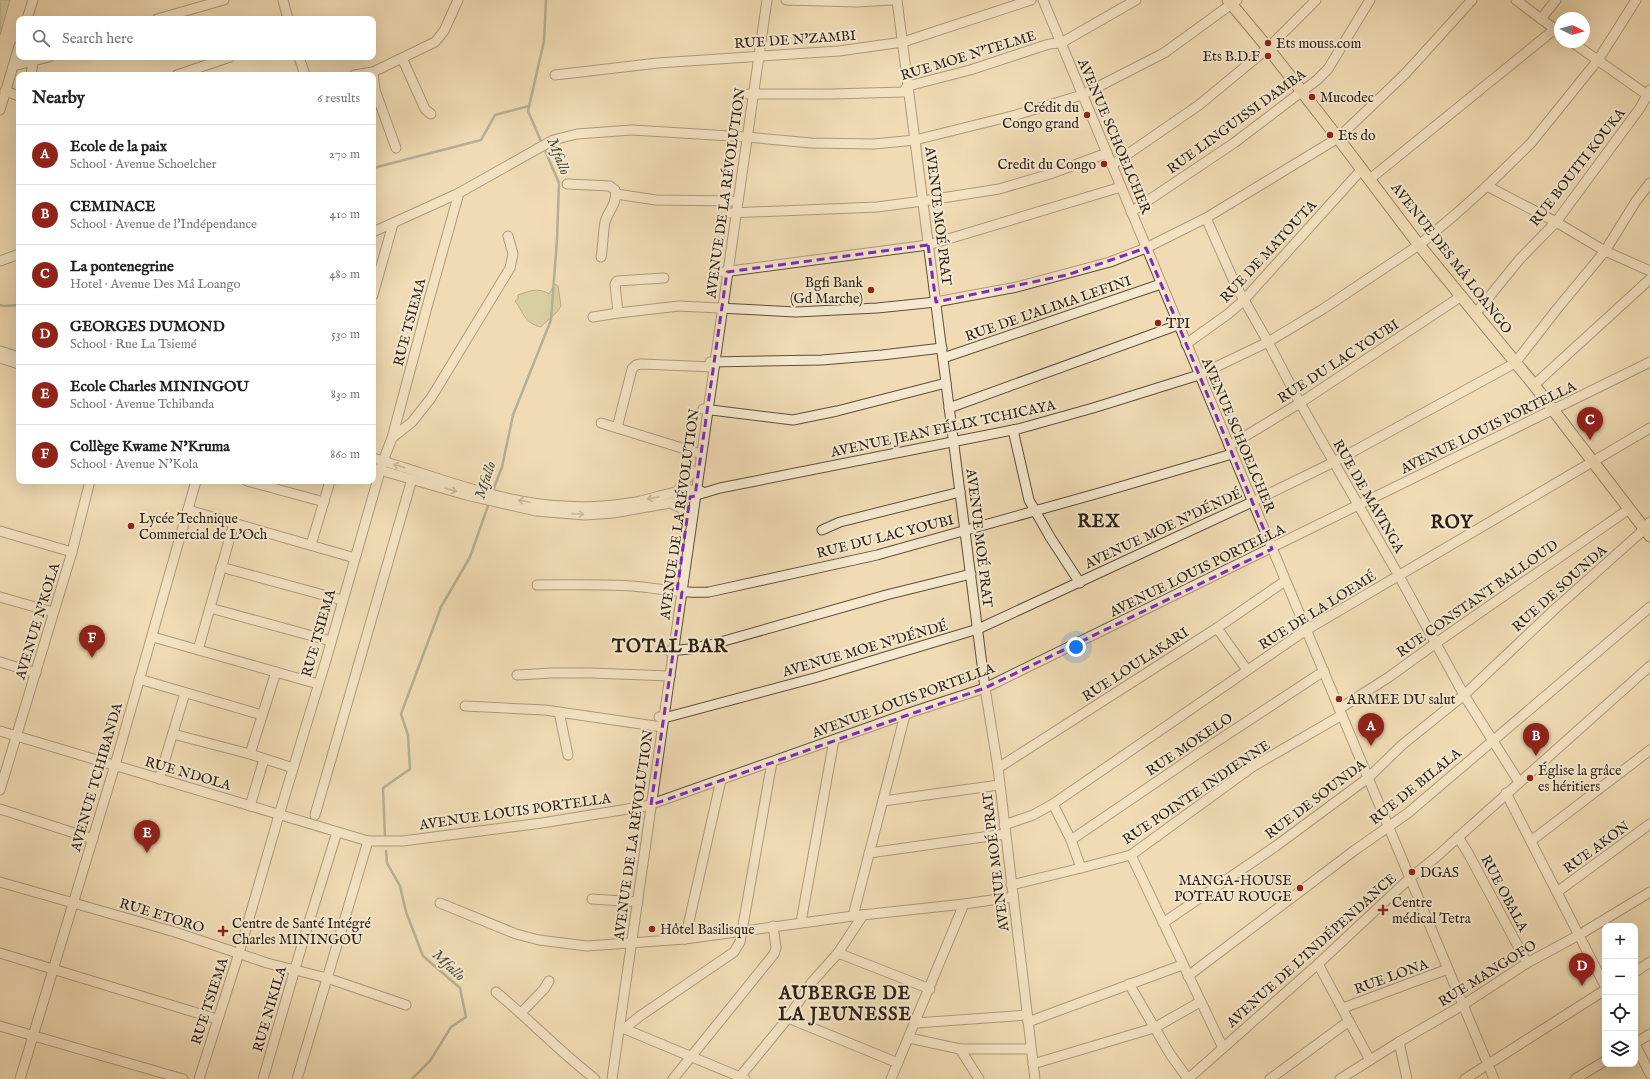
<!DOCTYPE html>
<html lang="en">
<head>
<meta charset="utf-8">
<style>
  body { margin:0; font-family:"IM FELL English",serif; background:#f2f2f2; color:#202124 }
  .controls { position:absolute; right:12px; bottom:12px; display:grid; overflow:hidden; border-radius:8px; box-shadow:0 4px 16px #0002 }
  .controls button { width:36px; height:36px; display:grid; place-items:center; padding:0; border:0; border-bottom:1px solid #e0e0e0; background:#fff; color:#202124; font:20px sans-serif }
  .compass { position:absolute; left:1554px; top:12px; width:36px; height:36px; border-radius:50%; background:#fff; box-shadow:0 4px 16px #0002; rotate:95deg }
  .you { position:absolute; left:1076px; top:647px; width:14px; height:14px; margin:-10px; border:3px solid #fff; border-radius:50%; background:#1a73e8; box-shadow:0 0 0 6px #1a73e833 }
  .badge { display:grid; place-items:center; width:26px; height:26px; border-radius:50%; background:#8f2418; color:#fff; font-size:13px; font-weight:700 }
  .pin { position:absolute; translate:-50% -33px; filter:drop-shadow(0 1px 2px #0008) }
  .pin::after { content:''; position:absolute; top:21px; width:14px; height:12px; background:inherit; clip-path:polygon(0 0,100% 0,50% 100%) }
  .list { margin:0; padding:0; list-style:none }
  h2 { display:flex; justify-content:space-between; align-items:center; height:52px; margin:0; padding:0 16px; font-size:17px }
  h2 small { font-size:13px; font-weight:400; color:#757577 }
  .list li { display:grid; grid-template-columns:26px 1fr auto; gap:12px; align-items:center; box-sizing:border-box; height:60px; padding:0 16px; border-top:1px solid #e0e0e0 }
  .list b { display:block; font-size:15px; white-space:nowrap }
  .list p { margin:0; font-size:13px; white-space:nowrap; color:#757577 }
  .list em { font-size:13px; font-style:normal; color:#757577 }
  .icon { flex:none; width:22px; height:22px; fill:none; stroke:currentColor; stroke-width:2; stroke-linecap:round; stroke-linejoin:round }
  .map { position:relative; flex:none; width:1650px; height:1079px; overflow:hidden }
  .search { position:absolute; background:#fff; box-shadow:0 4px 16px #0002; left:16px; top:16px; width:360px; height:44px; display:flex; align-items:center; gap:10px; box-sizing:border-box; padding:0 14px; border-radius:8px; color:#757577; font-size:15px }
  .panel { position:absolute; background:#fff; box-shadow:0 4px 16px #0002; left:16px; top:72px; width:360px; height:412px; border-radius:8px }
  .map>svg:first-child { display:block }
</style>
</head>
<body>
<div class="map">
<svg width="1650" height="1079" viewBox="0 0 1650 1079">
  <rect width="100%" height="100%" fill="#f0dbb4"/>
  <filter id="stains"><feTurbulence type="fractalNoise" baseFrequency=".005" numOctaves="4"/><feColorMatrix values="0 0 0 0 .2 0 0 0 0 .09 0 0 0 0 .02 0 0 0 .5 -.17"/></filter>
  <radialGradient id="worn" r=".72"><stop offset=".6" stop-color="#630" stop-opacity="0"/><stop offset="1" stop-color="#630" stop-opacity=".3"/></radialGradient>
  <g fill="#bdbf8b" stroke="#746f51">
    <path d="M0 0H10L0 35Z"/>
    <path d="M555 284 558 286 561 306C556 315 548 319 541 327 524 323 524 313 515 301L518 299V295C529 291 539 287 549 294Z"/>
  </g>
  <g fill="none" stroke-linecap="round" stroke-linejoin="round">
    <g stroke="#6e7d6f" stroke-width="2.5">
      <path d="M373 168 481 140 495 115 529 106"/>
      <path d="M0 305 4 306 19 305"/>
      <path d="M492 493 502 467 513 415 551 320 557 239 559 183 528 111 544 41 546 0"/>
      <path d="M385 838 383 788 410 769 408 735 401 714 441 607 470 557 489 503"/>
      <path d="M386 851 387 863 400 886 406 912 423 956 460 988 466 1017 451 1027 430 1061 412 1079"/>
    </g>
    <defs>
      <g id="minor">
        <path d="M283 0 288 19"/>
        <path d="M786 0 857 2 893 0"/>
        <path d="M897 0 985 688 998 768 1035 1079"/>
        <path d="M1043 0 1494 1079"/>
        <path d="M1516 0 1560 33"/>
        <path d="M27 19 33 0"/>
        <path d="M157 19 224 0"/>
        <path d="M1541 19 1556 0"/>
        <path d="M1572 42 1650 97"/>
        <path d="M299 57 305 75"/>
        <path d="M402 58 425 109 431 114"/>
        <path d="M13 66 49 57"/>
        <path d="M373 72 375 90 396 148"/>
        <path d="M31 75 33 62"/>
        <path d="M177 75 230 57"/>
        <path d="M354 75 373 72 435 42 444 31 458 0"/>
        <path d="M555 75 658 63 839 51 903 42 1031 0"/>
        <path d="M5 91 19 96"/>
        <path d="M748 94H832L903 92 908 86 970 70 1049 44 1061 43 1136 0"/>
        <path d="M0 110 19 46"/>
        <path d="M1112 165 1199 105 1268 48 1316 0"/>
        <path d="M1370 179 1555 29"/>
        <path d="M567 184 610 186 615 190C618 203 608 211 605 222 603 233 603 246 601 257"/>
        <path d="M1487 186 1556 222 1605 251 1650 271"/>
        <path d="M616 194 656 200 732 201"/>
        <path d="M1131 212 1234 143 1317 80 1328 69 1370 0"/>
        <path d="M730 213 877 207 923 201 999 189 1050 174 1107 153"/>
        <path d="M1206 218 1236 286 1268 342 1300 403 1399 576 1464 695 1519 782"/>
        <path d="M373 232 459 193 553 140 577 134 632 130 747 137 811 143 874 144 915 140 1016 115 1082 95 1164 53 1237 0"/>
        <path d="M0 261 19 254"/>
        <path d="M723 272 928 245 1121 187"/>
        <path d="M373 295 393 224"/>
        <path d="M618 313 615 284 617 281 664 278"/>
        <path d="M1476 313 1519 260 1556 222 1640 108 1650 90"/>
        <path d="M593 317 618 313 679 306 796 312 877 308 936 302 1017 287 1110 262 1146 248 1206 218 1338 138 1405 74 1472 0"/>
        <path d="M1186 344 1228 314 1243 301 1362 169"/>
        <path d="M0 351 19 357"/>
        <path d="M0 358 19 364"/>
        <path d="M943 358 1161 284"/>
        <path d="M710 362 822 360 882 355 942 348"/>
        <path d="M1534 385 1650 279"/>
        <path d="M949 408 1178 325"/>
        <path d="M703 409 793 420 837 411 946 383"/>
        <path d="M601 423 701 454"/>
        <path d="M617 428 632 369 636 365 641 364 714 367"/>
        <path d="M1013 430 1029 500 1050 537 1080 583"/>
        <path d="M392 438 412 422 431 398 510 268 513 254 508 236"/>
        <path d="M1229 446 1300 403 1460 297"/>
        <path d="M373 458C435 476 498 503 564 506 588 508 612 506 636 502 652 499 688 486 701 491"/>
        <path d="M373 468 466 495 536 511 585 515 613 513 670 503 720 488 1018 429 1093 408 1199 375 1268 342 1323 309 1419 245 1457 213 1487 186 1531 143 1598 60 1636 0"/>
        <path d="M247 481 324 502"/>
        <path d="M676 493 693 471"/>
        <path d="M670 503 681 508 687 515"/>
        <path d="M188 510 355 558"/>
        <path d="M822 530 840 522 960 492"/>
        <path d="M0 531 72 552"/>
        <path d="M311 545 330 481"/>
        <path d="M221 567 342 600"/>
        <path d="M537 585C569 585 601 584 632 586 658 588 683 594 709 592L877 555 1099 493 1232 454"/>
        <path d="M0 597 53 612"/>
        <path d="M210 608 331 641"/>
        <path d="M1217 628 1247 670"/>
        <path d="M153 637 318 684"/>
        <path d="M198 650 234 523"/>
        <path d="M669 651 689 649 710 645 886 595 971 574"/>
        <path d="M0 662 36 673"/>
        <path d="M517 675 552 673H591L670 676"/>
        <path d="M139 679 262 715"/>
        <path d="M465 706 545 710 662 727"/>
        <path d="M1339 709 1389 677 1436 643 1629 509"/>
        <path d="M559 712 568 755"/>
        <path d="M659 717 664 718 818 677 978 629 1252 502 1334 462 1515 363 1557 309 1605 251 1636 201 1650 183"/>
        <path d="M0 731 368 841H403L542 823 646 806 912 712 985 688 1650 362"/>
        <path d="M173 734 250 754 293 768"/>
        <path d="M250 754 276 672"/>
        <path d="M998 768 1217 628 1285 581"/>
        <path d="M159 779 185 693"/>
        <path d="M0 790 72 552 90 481"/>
        <path d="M1506 793 1605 986"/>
        <path d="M883 801 999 785"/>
        <path d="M1053 804 1071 840 1081 868"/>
        <path d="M250 806 264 759"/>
        <path d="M0 809 93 839"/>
        <path d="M315 815 412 479"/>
        <path d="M1004 825 1033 815 1053 804 1306 630 1650 428"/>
        <path d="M1458 837 1468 853 1527 963"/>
        <path d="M1071 840 1196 755 1324 671"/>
        <path d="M1531 841 1650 750"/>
        <path d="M869 853 1005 834"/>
        <path d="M1131 855 1223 1048"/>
        <path d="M0 882 175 932 267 963 327 978 406 1005"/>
        <path d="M1011 885 1081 868 1131 855 1252 767 1342 715"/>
        <path d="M1557 892 1650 824"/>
        <path d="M592 899 638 902"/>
        <path d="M440 903 516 934 539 940 587 946 685 939 853 916 964 904 1013 897"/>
        <path d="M853 916 905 715"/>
        <path d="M801 922 834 740"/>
        <path d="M1163 923 1276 846 1368 778 1402 745 1464 695 1556 608 1638 535 1650 522"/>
        <path d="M685 939 721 780"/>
        <path d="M0 953 217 1019"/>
        <path d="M838 953 930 989"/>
        <path d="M1318 964 1370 1060"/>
        <path d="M1635 972 1650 962"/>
        <path d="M1188 976 1355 850 1408 813 1650 607"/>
        <path d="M1129 984 1170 1054 1188 1079"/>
        <path d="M496 992C530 1020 560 1052 595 1079"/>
        <path d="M1343 1008 1448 969"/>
        <path d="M521 1013 544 989 549 981"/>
        <path d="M788 1018 898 1063"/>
        <path d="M1028 1022 1182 965"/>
        <path d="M916 1023 1027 1015"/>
        <path d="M0 1026 183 1079"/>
        <path d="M620 1027 745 1079"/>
        <path d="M624 1029 640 1016 734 952 740 942 772 762"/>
        <path d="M909 1038 960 1049H1031"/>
        <path d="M1399 1042 1407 1079"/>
        <path d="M1635 1043 1650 1034"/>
        <path d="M1635 1044 1650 1074"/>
        <path d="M960 1049 979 1079"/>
        <path d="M1033 1064 1154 1028 1200 1002"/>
        <path d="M20 1079 115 765 196 481"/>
        <path d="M199 1079 239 953 279 815 326 660 383 461 392 438 427 307 459 193"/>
        <path d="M263 1079 304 938 337 832"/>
        <path d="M297 1079 368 841"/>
        <path d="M612 1079 767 0"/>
        <path d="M673 1079 774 954 776 948 773 926"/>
        <path d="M738 1079 788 1018 812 982 838 953 863 915"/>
        <path d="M891 1079 964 904"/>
        <path d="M1188 1079 1318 964 1410 878 1435 858 1650 666"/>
        <path d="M1270 1079 1349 1021"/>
        <path d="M1340 1079 1399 1042 1463 1005 1527 963 1579 935 1650 892"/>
        <path d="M1465 1079 1605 990"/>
        <path d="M1575 1079 1605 1061"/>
      </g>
      <path id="major" d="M1228 0 1268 48 1338 138 1419 245 1534 385 1650 536"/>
    </defs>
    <use href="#minor" stroke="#5d4e3e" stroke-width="11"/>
    <use href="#major" stroke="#2c1f17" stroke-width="13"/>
    <use href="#minor" stroke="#f5e8ce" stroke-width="9"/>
    <use href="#major" stroke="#f0dbb4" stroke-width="11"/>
  </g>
  <defs><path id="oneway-shaft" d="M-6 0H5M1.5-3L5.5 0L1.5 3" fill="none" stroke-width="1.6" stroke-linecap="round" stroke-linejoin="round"/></defs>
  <g stroke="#9b8e7c">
    <use href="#oneway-shaft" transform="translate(399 466) rotate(-162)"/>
    <use href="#oneway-shaft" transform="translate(451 490) rotate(16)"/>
    <use href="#oneway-shaft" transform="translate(653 498) rotate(168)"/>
    <use href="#oneway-shaft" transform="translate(524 501) rotate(-168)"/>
    <use href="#oneway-shaft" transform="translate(578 514) rotate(3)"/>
  </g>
  <path d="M0 0H1650V1079H0ZM928 245 936 302 1067 275 1146 248 1272 549 985 688 651 805 682 592 677 591 690 497 695 496 727 272Z" fill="#f0dbb4" fill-opacity=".55" fill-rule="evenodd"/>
  <path fill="none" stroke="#7b2cbf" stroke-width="3" stroke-dasharray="8 5" stroke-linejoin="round" d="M928 245 936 302 1067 275 1146 248 1272 549 985 688 651 805 682 592 677 591 690 497 695 496 727 272Z"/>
  <g fill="#8f2418" stroke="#f5e8ce" stroke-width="1.5">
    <circle cx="1268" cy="43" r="4"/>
    <circle cx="1268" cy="56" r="4"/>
    <circle cx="1312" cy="97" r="4"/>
    <circle cx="1087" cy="115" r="4"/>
    <circle cx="1330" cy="135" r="4"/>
    <circle cx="1104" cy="164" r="4"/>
    <circle cx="871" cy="290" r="4"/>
    <circle cx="1158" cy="323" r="4"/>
    <circle cx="131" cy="526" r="4"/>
    <circle cx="1339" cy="699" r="4"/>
    <circle cx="1530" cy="778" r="4"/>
    <circle cx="1412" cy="872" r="4"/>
    <circle cx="1300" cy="888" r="4"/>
    <path d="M1381 904h4v4h4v4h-4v4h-4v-4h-4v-4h4z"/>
    <circle cx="652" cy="929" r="4"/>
    <path d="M221 925h4v4h4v4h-4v4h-4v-4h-4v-4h4z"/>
  </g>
  <g text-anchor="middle" stroke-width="4" stroke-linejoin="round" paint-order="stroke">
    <g font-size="14" fill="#2c1f17" stroke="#f5e8ce">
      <text transform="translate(795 39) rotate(-4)" y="5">RUE DE N'ZAMBI</text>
      <text transform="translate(968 55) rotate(-17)" y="5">RUE MOE N'TELME</text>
      <text transform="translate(1236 121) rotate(-36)" y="5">RUE LINGUISSI DAMBA</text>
      <text transform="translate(1115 136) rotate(67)" y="5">AVENUE SCHOELCHER</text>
      <text transform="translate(1577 167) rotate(-52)" y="5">RUE BOUITI KOUKA</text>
      <text transform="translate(725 193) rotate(-82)" y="5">AVENUE DE LA RÉVOLUTION</text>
      <text transform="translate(939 216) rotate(83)" y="5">AVENUE MOÉ PRAT</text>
      <text transform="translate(1268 251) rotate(-47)" y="5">RUE DE MATOUTA</text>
      <text transform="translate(1452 258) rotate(52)" y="5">AVENUE DES MÂ LOANGO</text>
      <text transform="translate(1048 308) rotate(-19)" y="5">RUE DE L'ALIMA LEFINI</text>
      <text transform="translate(409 322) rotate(-75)" y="5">RUE TSIEMA</text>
      <text transform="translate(1338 361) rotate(-33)" y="5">RUE DU LAC YOUBI</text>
      <text transform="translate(1488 427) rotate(-26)" y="5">AVENUE LOUIS PORTELLA</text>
      <text transform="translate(943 428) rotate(-12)" y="5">AVENUE JEAN FÉLIX TCHICAYA</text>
      <text transform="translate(1239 435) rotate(67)" y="5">AVENUE SCHOELCHER</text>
      <text transform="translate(1369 496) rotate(60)" y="5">RUE DE MAVINGA</text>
      <text transform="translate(679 514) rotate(-82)" y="5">AVENUE DE LA RÉVOLUTION</text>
      <text transform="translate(1163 528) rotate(-25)" y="5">AVENUE MOE N'DÉNDÉ</text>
      <text transform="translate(885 536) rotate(-14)" y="5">RUE DU LAC YOUBI</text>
      <text transform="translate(980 538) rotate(83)" y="5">AVENUE MOÉ PRAT</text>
      <text transform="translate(1197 570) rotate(-26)" y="5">AVENUE LOUIS PORTELLA</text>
      <text transform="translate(1559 588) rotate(-42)" y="5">RUE DE SOUNDA</text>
      <text transform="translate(1477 598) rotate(-35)" y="5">RUE CONSTANT BALLOUD</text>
      <text transform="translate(1317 610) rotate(-32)" y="5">RUE DE LA LOEMÉ</text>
      <text transform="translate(37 621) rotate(-73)" y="5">AVENUE N'KOLA</text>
      <text transform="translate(318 633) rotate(-74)" y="5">RUE TSIEMA</text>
      <text transform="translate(865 648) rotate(-16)" y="5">AVENUE MOE N'DÉNDÉ</text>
      <text transform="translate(1135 664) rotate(-33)" y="5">RUE LOULAKARI</text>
      <text transform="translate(903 700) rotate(-20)" y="5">AVENUE LOUIS PORTELLA</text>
      <text transform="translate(1189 744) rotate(-34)" y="5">RUE MOKELO</text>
      <text transform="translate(188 773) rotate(16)" y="5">RUE NDOLA</text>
      <text transform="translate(96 777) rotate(-74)" y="5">AVENUE TCHIBANDA</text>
      <text transform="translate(1415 786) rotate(-39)" y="5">RUE DE BILALA</text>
      <text transform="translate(1196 792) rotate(-34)" y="5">RUE POINTE INDIENNE</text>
      <text transform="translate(1315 799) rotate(-37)" y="5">RUE DE SOUNDA</text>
      <text transform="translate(515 811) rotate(-8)" y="5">AVENUE LOUIS PORTELLA</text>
      <text transform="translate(633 835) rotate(-82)" y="5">AVENUE DE LA RÉVOLUTION</text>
      <text transform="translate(1596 847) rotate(-36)" y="5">RUE AKON</text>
      <text transform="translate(995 862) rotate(-97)" y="5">AVENUE MOÉ PRAT</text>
      <text transform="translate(1505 893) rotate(62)" y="5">RUE OBALA</text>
      <text transform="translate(162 915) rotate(17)" y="5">RUE ETORO</text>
      <text transform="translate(1311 950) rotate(-42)" y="5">AVENUE DE L'INDÉPENDANCE</text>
      <text transform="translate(1487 973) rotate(-32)" y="5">RUE MANGOFO</text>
      <text transform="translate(1391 976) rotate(-20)" y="5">RUE LONA</text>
      <text transform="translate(209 1001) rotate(-72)" y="5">RUE TSIEMA</text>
      <text transform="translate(269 1009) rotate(-74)" y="5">RUE NIKILA</text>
    </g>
    <g font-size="14" fill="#2c1f17" stroke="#f5e8ce" text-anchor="start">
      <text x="1276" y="48">Ets mouss.com</text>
      <text x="1260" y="61" text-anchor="end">Ets B.D.F</text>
      <text x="1320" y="102">Mucodec</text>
      <text x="1079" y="112" text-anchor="end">Crédit du<tspan x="1079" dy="16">Congo grand</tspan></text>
      <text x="1338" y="140">Ets do</text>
      <text x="1096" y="169" text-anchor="end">Credit du Congo</text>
      <text x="863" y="287" text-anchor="end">Bgfi Bank<tspan x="863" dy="16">(Gd Marche)</tspan></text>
      <text x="1166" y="328">TPI</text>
      <text x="139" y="523">Lycée Technique<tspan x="139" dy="16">Commercial de L'Och</tspan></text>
      <text x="1347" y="704">ARMEE DU salut</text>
      <text x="1538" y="775">Église la grâce<tspan x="1538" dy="16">es héritiers</tspan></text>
      <text x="1420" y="877">DGAS</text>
      <text x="1292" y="885" text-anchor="end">MANGA-HOUSE<tspan x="1292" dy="16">POTEAU ROUGE</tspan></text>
      <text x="1392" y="907">Centre<tspan x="1392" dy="16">médical Tetra</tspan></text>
      <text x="232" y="928">Centre de Santé Intégré<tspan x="232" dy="16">Charles MININGOU</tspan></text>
      <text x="660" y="934">Hôtel Basilisque</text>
    </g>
    <g font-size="15" font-style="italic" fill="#4d4e43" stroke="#f5e8ce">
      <text transform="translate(559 156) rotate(68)" y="5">Mfallo</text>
      <text transform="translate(485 480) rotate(-72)" y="5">Mfallo</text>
      <text transform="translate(449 965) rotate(43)" y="5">Mfallo</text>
    </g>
    <g font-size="18" font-weight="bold" letter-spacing="1" fill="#2c1f17" stroke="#f5e8ce">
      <text x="1099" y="527">REX</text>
      <text x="1452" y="528">ROY</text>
      <text x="670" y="652">TOTAL BAR</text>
      <text x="845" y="999">AUBERGE DE<tspan x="845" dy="21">LA JEUNESSE</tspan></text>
    </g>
  </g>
  <rect width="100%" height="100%" filter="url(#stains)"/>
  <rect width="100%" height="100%" fill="url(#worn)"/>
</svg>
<div class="controls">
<button>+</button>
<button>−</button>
<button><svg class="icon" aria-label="locate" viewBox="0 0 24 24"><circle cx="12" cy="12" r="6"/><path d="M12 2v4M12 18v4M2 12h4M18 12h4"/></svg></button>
<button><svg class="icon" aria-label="layers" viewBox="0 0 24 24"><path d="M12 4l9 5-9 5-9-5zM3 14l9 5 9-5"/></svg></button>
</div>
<svg class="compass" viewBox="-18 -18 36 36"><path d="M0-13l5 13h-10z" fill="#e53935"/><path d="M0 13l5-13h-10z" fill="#757577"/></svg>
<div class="you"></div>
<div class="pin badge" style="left:1371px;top:746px">A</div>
<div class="pin badge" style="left:1536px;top:756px">B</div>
<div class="pin badge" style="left:1590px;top:440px">C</div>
<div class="pin badge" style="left:1582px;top:986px">D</div>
<div class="pin badge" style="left:147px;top:853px">E</div>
<div class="pin badge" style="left:92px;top:658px">F</div>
<div class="search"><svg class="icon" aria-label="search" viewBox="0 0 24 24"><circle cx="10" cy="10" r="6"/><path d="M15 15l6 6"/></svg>Search here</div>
<section class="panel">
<h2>Nearby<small>6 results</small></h2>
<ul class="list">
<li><span class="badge">A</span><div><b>Ecole de la paix</b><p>School · Avenue Schoelcher</p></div><em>270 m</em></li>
<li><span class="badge">B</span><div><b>CEMINACE</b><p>School · Avenue de l'Indépendance</p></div><em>410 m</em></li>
<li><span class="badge">C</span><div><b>La pontenegrine</b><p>Hotel · Avenue Des Mâ Loango</p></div><em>480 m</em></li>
<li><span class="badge">D</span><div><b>GEORGES DUMOND</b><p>School · Rue La Tsiemé</p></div><em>530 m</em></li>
<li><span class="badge">E</span><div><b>Ecole Charles MININGOU</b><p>School · Avenue Tchibanda</p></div><em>830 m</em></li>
<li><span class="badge">F</span><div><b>Collège Kwame N'Kruma</b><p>School · Avenue N'Kola</p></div><em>860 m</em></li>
</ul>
</section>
</div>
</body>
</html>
